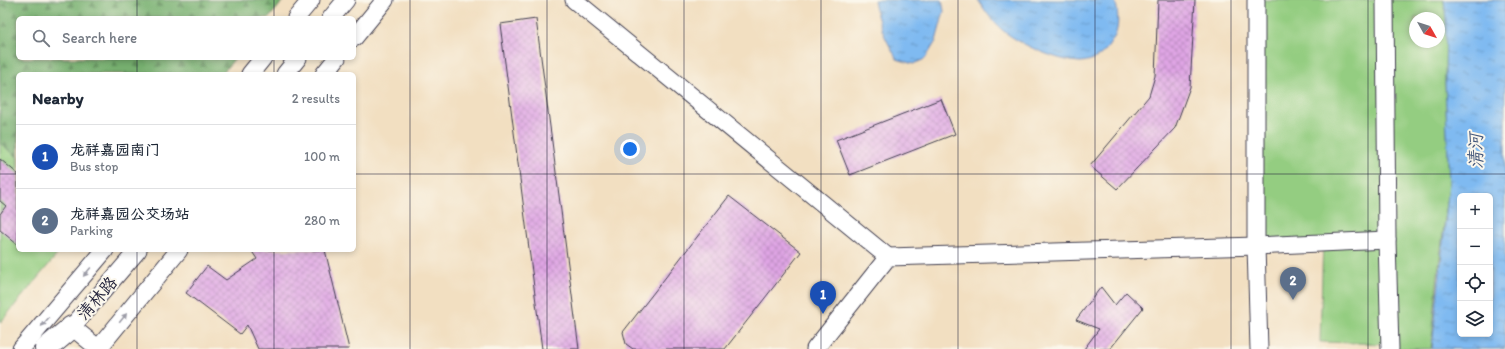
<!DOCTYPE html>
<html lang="en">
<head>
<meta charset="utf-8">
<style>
  body { margin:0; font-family:Itim,"LXGW WenKai TC",sans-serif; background:#f6f6f7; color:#1f2937 }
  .controls { position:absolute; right:12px; bottom:12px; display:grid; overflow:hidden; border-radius:6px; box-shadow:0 2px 6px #0003 }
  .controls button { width:36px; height:36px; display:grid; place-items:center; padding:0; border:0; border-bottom:1px solid #e0e1e3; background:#fff; color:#1f2937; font:20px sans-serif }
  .compass { position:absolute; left:1409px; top:12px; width:36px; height:36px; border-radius:50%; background:#fff; box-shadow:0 2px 6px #0003; rotate:129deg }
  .you { position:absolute; left:630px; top:149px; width:14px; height:14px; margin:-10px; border:3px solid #fff; border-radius:50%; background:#1a73e8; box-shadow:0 0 0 6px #1a73e833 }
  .badge { display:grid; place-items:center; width:26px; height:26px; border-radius:50%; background:#111827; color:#fff; font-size:13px; font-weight:700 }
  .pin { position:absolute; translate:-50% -33px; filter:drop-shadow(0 1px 2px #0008) }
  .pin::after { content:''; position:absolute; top:21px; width:14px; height:12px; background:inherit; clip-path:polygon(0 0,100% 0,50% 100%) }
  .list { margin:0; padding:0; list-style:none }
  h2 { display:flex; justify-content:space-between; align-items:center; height:52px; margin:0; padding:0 16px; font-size:17px }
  h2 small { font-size:13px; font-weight:400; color:#747a83 }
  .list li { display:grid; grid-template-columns:26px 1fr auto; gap:12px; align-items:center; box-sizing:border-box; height:64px; padding:0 16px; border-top:1px solid #e0e1e3 }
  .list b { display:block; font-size:15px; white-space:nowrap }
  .list p { margin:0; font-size:13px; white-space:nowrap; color:#747a83 }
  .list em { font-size:13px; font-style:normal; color:#747a83 }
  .icon { flex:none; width:22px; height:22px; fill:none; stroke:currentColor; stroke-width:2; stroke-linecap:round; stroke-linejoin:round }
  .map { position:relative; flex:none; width:1505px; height:349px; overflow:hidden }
  .search { position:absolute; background:#fff; box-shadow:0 2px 6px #0003; left:16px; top:16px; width:340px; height:44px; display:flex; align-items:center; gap:10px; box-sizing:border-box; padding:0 14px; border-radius:6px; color:#747a83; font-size:15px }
  .panel { position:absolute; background:#fff; box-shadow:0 2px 6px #0003; left:16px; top:72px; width:340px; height:180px; border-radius:6px }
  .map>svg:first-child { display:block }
</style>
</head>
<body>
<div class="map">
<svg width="1505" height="349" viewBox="0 0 1505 349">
  <defs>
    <pattern id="forest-firs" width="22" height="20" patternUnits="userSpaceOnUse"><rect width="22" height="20" fill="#77b06f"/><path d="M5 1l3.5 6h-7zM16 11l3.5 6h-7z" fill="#618f5c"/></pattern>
    <pattern id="water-ripples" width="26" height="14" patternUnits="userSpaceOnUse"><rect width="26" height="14" fill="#7fbaf1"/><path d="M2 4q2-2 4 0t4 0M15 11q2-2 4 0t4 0" fill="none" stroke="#6897c4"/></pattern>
    <pattern id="building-cross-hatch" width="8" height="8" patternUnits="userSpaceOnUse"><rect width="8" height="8" fill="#dfa5e4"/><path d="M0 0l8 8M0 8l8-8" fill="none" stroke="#b486ba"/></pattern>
  </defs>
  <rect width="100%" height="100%" fill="#fbf7ec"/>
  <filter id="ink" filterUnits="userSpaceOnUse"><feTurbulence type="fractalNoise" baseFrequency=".025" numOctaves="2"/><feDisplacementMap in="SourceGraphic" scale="8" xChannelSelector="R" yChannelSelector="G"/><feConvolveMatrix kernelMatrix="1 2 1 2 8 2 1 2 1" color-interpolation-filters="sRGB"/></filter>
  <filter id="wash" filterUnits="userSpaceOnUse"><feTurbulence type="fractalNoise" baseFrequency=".012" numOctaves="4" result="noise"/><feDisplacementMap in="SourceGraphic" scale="16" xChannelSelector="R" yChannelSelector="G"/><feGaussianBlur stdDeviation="0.9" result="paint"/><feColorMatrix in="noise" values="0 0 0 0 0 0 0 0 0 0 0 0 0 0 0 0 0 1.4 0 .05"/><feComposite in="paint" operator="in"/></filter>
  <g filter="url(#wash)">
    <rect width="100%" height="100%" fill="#f2dfc1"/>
    <g fill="#94cd81" stroke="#5b785e" fill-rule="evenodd">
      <path d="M0 0 18 18V250H61L0 323Z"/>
      <path d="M1256 0H1444L1446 20 1445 80 1449 184 1438 274 1431 349H1390L1389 344 1320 342 1323 240 1256 246ZM1415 18H1439V42H1415Z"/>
    </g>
    <path fill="url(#forest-firs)" stroke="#4c6955" d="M0 0H284L269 18H18V58H235L222 74H18V157L0 143Z"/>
    <g fill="url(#water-ripples)" stroke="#506e96" fill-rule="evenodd">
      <path d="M874 0H942L944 11 936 41 925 59 913 64 897 59C886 40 877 23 874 0Z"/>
      <path d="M978 0H1115C1118 10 1119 23 1116 33 1115 37 1112 40 1110 44 1104 54 1094 61 1081 62 1059 62 1016 43 1000 28 991 20 985 10 978 0Z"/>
      <path d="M1444 0H1505V349H1432L1449 184 1445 83 1446 20ZM1460 196H1490V334H1460Z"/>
    </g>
    <g id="blocks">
      <g fill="url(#building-cross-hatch)">
        <path d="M1158 0H1195L1190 87 1175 128 1117 189 1090 166 1149 96 1155 76Z"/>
        <path d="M536 19 579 349H542L500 24Z"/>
        <path d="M941 99 955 134 850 175 836 140Z"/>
        <path d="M0 159 18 174V245L0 230V214L6 206 0 201Z"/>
        <path d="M729 196 801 252 725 349H633L626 344 623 332Z"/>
        <path d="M251 250H325L349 349H258L247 325 240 334 186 293 207 266 226 280 257 259Z"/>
        <path d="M1101 287 1115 305 1126 292 1143 308 1110 349H1084L1099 329 1076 320Z"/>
      </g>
    </g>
  </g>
  <g filter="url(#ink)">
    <use href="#blocks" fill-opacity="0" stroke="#413e4f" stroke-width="1"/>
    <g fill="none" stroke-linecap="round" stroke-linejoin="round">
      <defs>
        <g id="minor">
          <path d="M574 0 888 257"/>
          <path d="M1256 0V246L1259 349"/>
          <path d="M1385 0 1387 240 1390 349"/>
          <path d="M296 18 311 0"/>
          <path d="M331 18 346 0"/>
          <path d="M354 38 385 0"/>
          <path d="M250 74 263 58"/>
          <path d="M285 74 298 58"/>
          <path d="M324 74 337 58"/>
          <path d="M21 349 105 250"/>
          <path d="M98 349 179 250"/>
          <path d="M99 349 72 327 138 250"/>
          <path d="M815 349 888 257 1256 246 1387 240"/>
        </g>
        <path id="major" d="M46 349 72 327"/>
      </defs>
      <use href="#minor" stroke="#413e4f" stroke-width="19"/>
      <use href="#major" stroke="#413e4f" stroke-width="24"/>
      <use href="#minor" stroke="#fff" stroke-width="17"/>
      <use href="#major" stroke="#fff" stroke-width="22"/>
    </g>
    <defs><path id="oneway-solid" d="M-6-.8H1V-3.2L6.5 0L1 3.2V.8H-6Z"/></defs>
    <g fill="#9c9ca7">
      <use href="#oneway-solid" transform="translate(87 272) rotate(130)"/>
      <use href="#oneway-solid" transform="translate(123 318) rotate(-51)"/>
      <use href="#oneway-solid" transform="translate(45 322) rotate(131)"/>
    </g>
  </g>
  <path fill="none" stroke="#22223b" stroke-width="1" stroke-opacity="0.55" d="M137 0V18M274 0V18M410 0V349M547 0V349M684 0V349M821 0V349M958 0V349M1095 0V349M1231 0V349M1368 0V349M137 58V74M274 58V74M0 174H18M354 174H1505M137 250V349M274 250V349"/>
  <g text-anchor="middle" stroke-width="4" stroke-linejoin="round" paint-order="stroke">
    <g font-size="17" fill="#22223b" stroke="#fbf7ec">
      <text transform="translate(97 298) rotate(-49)" y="6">清林路</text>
    </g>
    <g font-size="18" font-style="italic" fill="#43577b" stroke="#fbf7ec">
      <text transform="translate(1476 151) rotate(-91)" y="6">清河</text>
    </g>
  </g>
</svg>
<div class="controls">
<button>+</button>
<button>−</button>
<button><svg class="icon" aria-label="locate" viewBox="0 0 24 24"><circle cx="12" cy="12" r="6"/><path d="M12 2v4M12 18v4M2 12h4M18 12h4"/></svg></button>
<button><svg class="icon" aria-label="layers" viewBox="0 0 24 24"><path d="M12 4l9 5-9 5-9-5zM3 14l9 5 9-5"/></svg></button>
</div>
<svg class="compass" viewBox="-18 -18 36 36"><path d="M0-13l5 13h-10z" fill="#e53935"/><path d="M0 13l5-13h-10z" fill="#747a83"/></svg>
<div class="you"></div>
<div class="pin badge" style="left:823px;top:314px;background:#1a4fb4">1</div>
<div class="pin badge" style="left:1293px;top:300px;background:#5c6f8a">2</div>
<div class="search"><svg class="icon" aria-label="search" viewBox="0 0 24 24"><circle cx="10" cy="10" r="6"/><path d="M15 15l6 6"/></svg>Search here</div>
<section class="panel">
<h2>Nearby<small>2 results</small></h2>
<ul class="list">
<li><span class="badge" style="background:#1a4fb4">1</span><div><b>龙祥嘉园南门</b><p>Bus stop</p></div><em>100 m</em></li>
<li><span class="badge" style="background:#5c6f8a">2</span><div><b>龙祥嘉园公交场站</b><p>Parking</p></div><em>280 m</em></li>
</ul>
</section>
</div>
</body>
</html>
